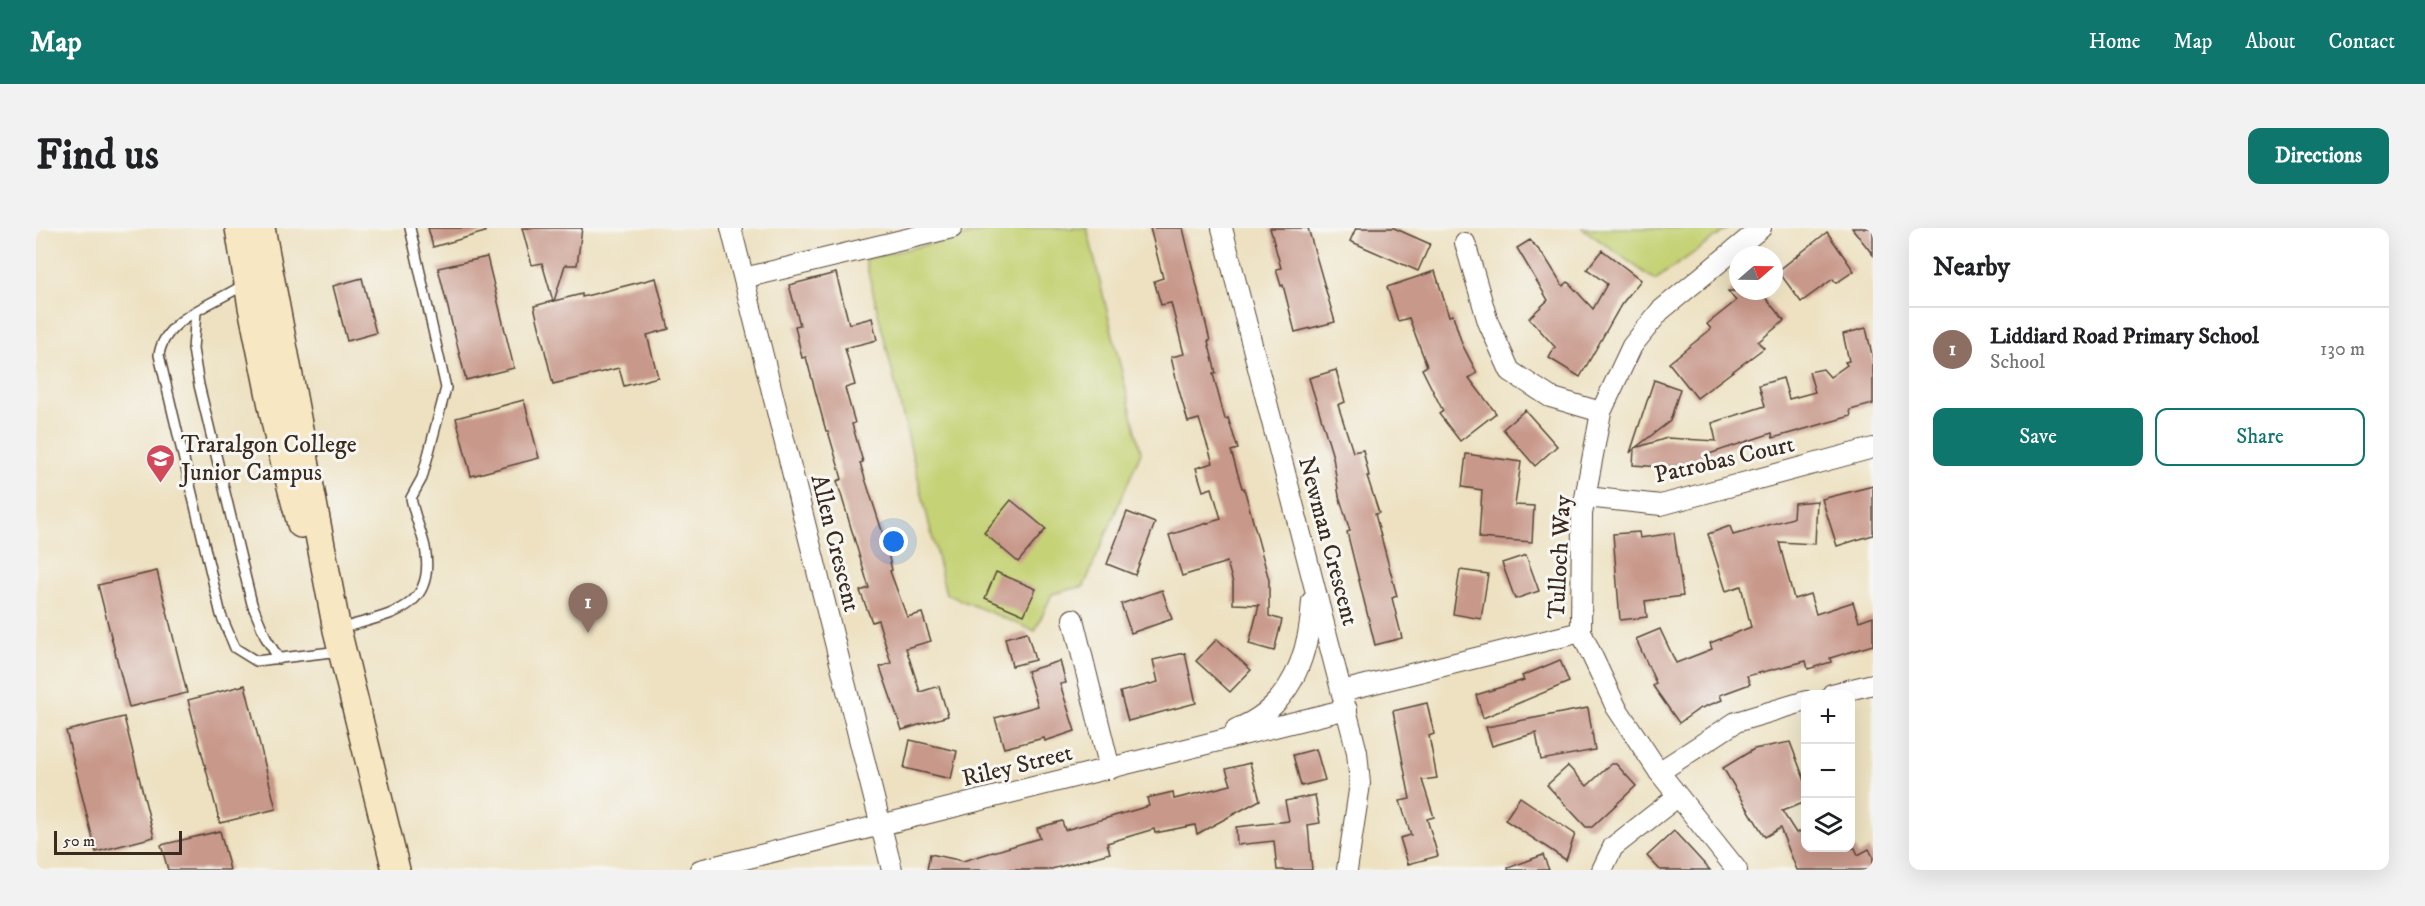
<!DOCTYPE html>
<html lang="en">
<head>
<meta charset="utf-8">
<style>
  body { margin:0; font-family:"IM FELL DW Pica",serif; background:#f2f2f2; color:#202124 }
  .controls { position:absolute; right:18px; bottom:18px; display:grid; overflow:hidden; border-radius:12px; box-shadow:0 6px 24px #0002 }
  .controls button { width:54px; height:54px; display:grid; place-items:center; padding:0; border:0; border-bottom:2px solid #e0e0e0; background:#fff; color:#202124; font:30px sans-serif }
  .compass { position:absolute; left:1693px; top:18px; width:54px; height:54px; border-radius:50%; background:#fff; box-shadow:0 6px 24px #0002; rotate:70deg }
  .scale { position:absolute; left:18px; bottom:15px; width:128px; box-sizing:border-box; padding-left:6px; border:3px solid #3b2a1e; border-top:0; font-size:16px; line-height:21px; white-space:nowrap; color:#3b2a1e; -webkit-text-stroke:4px #f6f6f2; paint-order:stroke }
  .you { position:absolute; left:858px; top:314px; width:21px; height:21px; margin:-15px; border:4px solid #fff; border-radius:50%; background:#1a73e8; box-shadow:0 0 0 9px #1a73e833 }
  .badge { display:grid; place-items:center; width:39px; height:39px; border-radius:50%; background:#0f766e; color:#fff; font-size:20px; font-weight:700 }
  .pin { position:absolute; translate:-50% -50px; filter:drop-shadow(0 2px 3px #0008) }
  .pin::after { content:''; position:absolute; top:32px; width:21px; height:18px; background:inherit; clip-path:polygon(0 0,100% 0,50% 100%) }
  .list { margin:0; padding:0; list-style:none }
  h2 { display:flex; justify-content:space-between; align-items:center; height:78px; margin:0; padding:0 24px; font-size:26px }
  h2 small { font-size:20px; font-weight:400; color:#757577 }
  .list li { display:grid; grid-template-columns:39px 1fr auto; gap:18px; align-items:center; box-sizing:border-box; height:84px; padding:0 24px; border-top:2px solid #e0e0e0 }
  .list b { display:block; font-size:22px; white-space:nowrap }
  .list p { margin:0; font-size:20px; white-space:nowrap; color:#757577 }
  .list em { font-size:20px; font-style:normal; color:#757577 }
  .actions { display:flex; gap:12px; padding:18px 24px }
  .actions a { flex:1; padding:14px 0; border:2px solid #0f766e; border-radius:12px; text-align:center; font-size:21px; color:#0f766e }
  .actions .main { background:#0f766e; color:#fff }
  .icon { flex:none; width:33px; height:33px; fill:none; stroke:currentColor; stroke-width:2; stroke-linecap:round; stroke-linejoin:round }
  .map { position:relative; flex:none; width:1837px; height:642px; overflow:hidden; border-radius:12px }
  header { display:flex; align-items:center; gap:36px; box-sizing:border-box; height:84px; padding:0 30px; background:#0f766e; color:#fff }
  header strong { font-size:28px }
  nav { display:flex; gap:33px; margin-inline-start:auto; font-size:21px }
  .intro { display:flex; align-items:center; justify-content:space-between; box-sizing:border-box; height:144px; padding:0 36px }
  h1 { margin:0; font-size:42px }
  .button { padding:15px 27px; border-radius:12px; background:#0f766e; color:#fff; font-size:21px; font-weight:700 }
  main { display:flex; gap:36px; padding:0 36px }
  aside { flex:1; background:#fff; border-radius:12px; box-shadow:0 6px 24px #0002 }
  .map>svg:first-child { display:block }
</style>
</head>
<body>
<header>
<strong>Map</strong>
<nav><a>Home</a><a>Map</a><a>About</a><a>Contact</a></nav>
</header>
<div class="intro"><h1>Find us</h1><a class="button">Directions</a></div>
<main>
<div class="map">
<svg width="1837" height="642" viewBox="0 0 1837 642">
  <rect width="100%" height="100%" fill="#f6f6f2"/>
  <filter id="ink" filterUnits="userSpaceOnUse"><feTurbulence type="fractalNoise" baseFrequency=".0167" numOctaves="2"/><feDisplacementMap in="SourceGraphic" scale="12" xChannelSelector="R" yChannelSelector="G"/><feConvolveMatrix kernelMatrix="1 2 1 2 8 2 1 2 1" color-interpolation-filters="sRGB"/></filter>
  <filter id="wash" filterUnits="userSpaceOnUse"><feTurbulence type="fractalNoise" baseFrequency=".008" numOctaves="4" result="noise"/><feDisplacementMap in="SourceGraphic" scale="24" xChannelSelector="R" yChannelSelector="G"/><feGaussianBlur stdDeviation="1.35" result="paint"/><feColorMatrix in="noise" values="0 0 0 0 0 0 0 0 0 0 0 0 0 0 0 0 0 1.4 0 .05"/><feComposite in="paint" operator="in"/></filter>
  <g filter="url(#wash)">
    <rect width="100%" height="100%" fill="#ede1c1"/>
    <g fill="#c5d274" stroke="#807e49" stroke-width="1.5">
      <path d="M962 0H1051L1105 224 1048 358 1016 366 999 403 910 366 829 31Z"/>
      <path d="M1546 0H1693L1619 52Z"/>
    </g>
    <g id="blocks">
      <g fill="#c8988a">
        <path d="M392 0H448L449 4 397 19Z"/>
        <path d="M486 0H546L541 37H529L518 73 546 66V69L620 50 633 101 611 107 622 149 588 158 583 140 517 156 498 78 517 73 506 35 496 37Z"/>
        <path d="M1114 0H1147L1174 113H1172L1180 145 1177 146 1189 191 1192 190 1202 221 1195 223 1206 260H1208L1233 352V388L1246 392 1238 423 1213 416 1223 377 1197 376V355L1191 334 1146 348 1133 307 1185 291 1176 260 1167 263 1160 240 1177 235 1163 191 1152 194 1141 155 1135 129 1148 126 1135 75 1125 77 1118 53 1127 50Z"/>
        <path d="M1234 0H1272L1299 94 1259 104 1247 57 1245 58 1240 41 1245 40Z"/>
        <path d="M1320 0H1358L1394 16 1382 43 1314 13Z"/>
        <path d="M1816 0H1837V27Z"/>
        <path d="M1791 4 1818 43 1800 55 1797 51 1765 74 1742 43Z"/>
        <path d="M1494 12 1509 29 1527 58 1532 54 1557 81 1571 56 1551 41 1566 22 1605 52 1585 77 1544 149 1513 130 1519 119 1493 90 1512 72 1481 20Z"/>
        <path d="M451 29 478 140 430 152 402 40Z"/>
        <path d="M1399 43 1413 88 1417 87 1426 116 1441 145 1433 150 1460 185 1424 213 1403 186 1407 183 1386 141 1391 138 1373 90 1362 93 1351 59Z"/>
        <path d="M800 45 813 96 836 90 841 112 809 120 819 157 809 160 819 195 816 196 827 234 824 235 848 309 856 342 854 343 871 389 886 385 895 413 870 420 884 464 903 458 912 488 866 502 844 439 855 435 842 392 836 394 824 363 833 360 801 253 806 251 792 203H790L770 129 766 130 759 98 764 97 753 57Z"/>
        <path d="M326 50 340 105 311 113 297 58Z"/>
        <path d="M1692 63H1724L1748 93 1722 114 1728 120 1661 170 1633 135 1675 101 1671 96 1700 73Z"/>
        <path d="M1830 100 1837 131V176L1814 182 1815 188 1737 210 1736 205 1670 227 1669 242 1597 237 1598 221 1594 225 1618 152 1644 161 1634 193 1599 220 1631 210 1680 213 1676 195 1729 178 1723 157 1747 150 1753 171 1779 164 1773 144 1787 141 1794 149 1811 137 1809 134 1813 133 1807 106Z"/>
        <path d="M1300 142 1309 174 1302 177 1317 224 1327 222 1333 248H1331L1343 285 1339 286 1361 368 1356 370 1366 410 1339 417 1311 304 1314 303 1303 268 1297 229 1273 150Z"/>
        <path d="M488 172 503 230 435 248 420 190Z"/>
        <path d="M1489 182 1521 218 1499 238 1467 201Z"/>
        <path d="M1430 226 1485 234 1479 277 1498 278 1496 314 1443 310 1446 262 1426 259Z"/>
        <path d="M1837 258V307L1801 318 1786 271Z"/>
        <path d="M975 272 1010 301 982 334 948 305Z"/>
        <path d="M1781 273 1779 316 1743 314 1758 371 1774 366 1780 386 1817 374 1823 393 1837 388V417L1794 430 1795 434 1772 441 1770 433 1711 448 1714 456 1684 467 1686 472 1663 481 1643 495 1617 458 1620 455 1600 411 1624 401 1640 435 1676 421 1674 415 1715 399 1705 358 1690 363 1672 306 1694 298 1697 307 1757 290 1758 275Z"/>
        <path d="M1091 284 1119 295 1099 347 1071 336Z"/>
        <path d="M1603 304 1604 310 1638 305 1647 368 1609 373 1611 389 1584 392 1577 306Z"/>
        <path d="M1490 327 1503 363 1479 371 1466 335Z"/>
        <path d="M1424 342 1452 346 1445 391 1417 386Z"/>
        <path d="M121 343 151 465 93 479 62 357Z"/>
        <path d="M960 344 1000 361 988 387 949 370Z"/>
        <path d="M1126 362 1136 391 1095 405 1085 376Z"/>
        <path d="M991 404 999 432 976 438 969 410Z"/>
        <path d="M1181 411 1215 442 1194 464 1160 433Z"/>
        <path d="M1149 425 1160 475 1092 493 1084 464 1122 454 1117 432Z"/>
        <path d="M1524 432 1533 454 1447 490 1440 467 1488 452 1486 448Z"/>
        <path d="M1024 433 1030 455 1024 456 1039 503 1009 513 1008 510 968 520 959 490 1002 478 991 443Z"/>
        <path d="M209 457 240 581 184 595 152 472Z"/>
        <path d="M1391 475 1398 506 1393 508 1401 550 1386 552 1398 589 1391 591 1402 628 1372 636 1364 610 1375 607 1364 573 1374 571 1357 483Z"/>
        <path d="M1552 480 1559 522 1505 532 1500 505 1456 518 1450 499Z"/>
        <path d="M88 489 118 609 60 624 30 503Z"/>
        <path d="M874 512 921 523 915 551 868 540Z"/>
        <path d="M1754 514 1770 556V574L1746 583 1760 605 1770 601V620H1819L1822 627 1833 621 1837 629V642H1761L1744 600 1729 609 1687 540 1718 521Z"/>
        <path d="M1280 521 1289 552 1265 558 1257 527Z"/>
        <path d="M1214 535 1224 572 1161 606 1159 597 1119 605 1118 601 1071 615 1074 625 1012 642H891L894 626 927 633 1004 610 1001 600 1026 593 1029 602 1113 578 1111 570 1137 564 1138 571 1195 557 1190 541Z"/>
        <path d="M1575 536H1580L1600 558 1556 599H1550L1511 557 1532 538 1551 558Z"/>
        <path d="M1279 567 1284 595 1272 597 1276 642H1241L1238 613 1201 617 1200 599 1253 593 1249 573Z"/>
        <path d="M1484 569 1539 606 1530 632 1469 592Z"/>
        <path d="M184 603 194 642H132L125 617Z"/>
        <path d="M1638 603 1674 642H1624L1611 628Z"/>
        <path d="M1507 627 1513 642H1472V640Z"/>
      </g>
    </g>
  </g>
  <g filter="url(#ink)">
    <use href="#blocks" fill-opacity="0" stroke="#564536" stroke-width="1.5"/>
    <g fill="none" stroke-linecap="round" stroke-linejoin="round">
      <defs>
        <g id="lane">
          <path d="M209 56C180 75 128 90 123 127L185 387 199 420 220 433 304 423"/>
          <path d="M160 84 157 121 163 157 216 376 230 410 243 431"/>
          <path d="M303 401C351 386 401 384 389 319 385 302 378 287 375 270L386 250 410 160 374 0"/>
        </g>
        <g id="street">
          <path d="M695 0 856 642"/>
          <path d="M1186 0 1321 524 1324 556 1311 642"/>
          <path d="M1429 15 1452 94 1474 143 1514 169 1565 184"/>
          <path d="M708 50 916 0"/>
          <path d="M1550 269 1625 277 1837 220"/>
          <path d="M1037 391 1074 541"/>
          <path d="M1306 463 1545 404"/>
          <path d="M1796 466 1837 456"/>
          <path d="M1200 501C1255 480 1273 428 1276 373"/>
          <path d="M1623 544 1700 494 1770 473"/>
          <path d="M664 642 1311 481"/>
          <path d="M1566 642 1577 619 1641 569"/>
          <path d="M1701 642 1623 544 1580 479 1545 404 1546 286 1565 184 1596 118 1624 83 1725 0"/>
        </g>
        <g id="secondary">
          <path d="M203 0 216 79 244 217 265 296"/>
          <path d="M225 0 301 402 360 642"/>
        </g>
      </defs>
      <use href="#lane" stroke="#564536" stroke-width="12"/>
      <use href="#street" stroke="#564536" stroke-width="22"/>
      <use href="#secondary" stroke="#564536" stroke-width="30"/>
      <use href="#lane" stroke="#fff" stroke-width="9"/>
      <use href="#street" stroke="#fff" stroke-width="20"/>
      <use href="#secondary" stroke="#f7e8c3" stroke-width="27"/>
    </g>
  </g>
  <defs>
    <symbol id="school-pin" viewBox="-11 -11 22 30"><path d="M0 17L-7.5 6A9.5 9.5 0 1 1 7.5 6Z" fill="#d1495b" stroke="#f6f6f2"/><path d="M0-5L7-2L0 1L-7-2ZM-4 1L0 2.5L4 1V4Q0 6-4 4Z" fill="#fff"/></symbol>
  </defs>
  <g fill-rule="evenodd">
    <use href="#school-pin" x="108" y="214" width="33" height="45"/>
  </g>
  <g text-anchor="middle" stroke-width="6" stroke-linejoin="round" paint-order="stroke">
    <g font-size="24" fill="#3b2a1e" stroke="#f6f6f2" text-anchor="start">
      <text x="145" y="224">Traralgon College<tspan x="145" dy="28">Junior Campus</tspan></text>
    </g>
    <g font-size="24" fill="#3b2a1e" stroke="#f6f6f2">
      <text transform="translate(1688 231) rotate(-13)" y="8">Patrobas Court</text>
      <text transform="translate(1293 313) rotate(75)" y="8">Newman Crescent</text>
      <text transform="translate(800 315) rotate(76)" y="8">Allen Crescent</text>
      <text transform="translate(1523 329) rotate(-87)" y="8">Tulloch Way</text>
      <text transform="translate(981 537) rotate(-14)" y="8">Riley Street</text>
    </g>
  </g>
</svg>
<div class="controls">
<button>+</button>
<button>−</button>
<button><svg class="icon" aria-label="layers" viewBox="0 0 24 24"><path d="M12 4l9 5-9 5-9-5zM3 14l9 5 9-5"/></svg></button>
</div>
<svg class="compass" viewBox="-18 -18 36 36"><path d="M0-13l5 13h-10z" fill="#e53935"/><path d="M0 13l5-13h-10z" fill="#757577"/></svg>
<div class="scale">50 m</div>
<div class="you"></div>
<div class="pin badge" style="left:552px;top:405px;background:#8d6e63">1</div>
</div>
<aside>
<h2>Nearby<small></small></h2>
<ul class="list">
<li><span class="badge" style="background:#8d6e63">1</span><div><b>Liddiard Road Primary School</b><p>School</p></div><em>130 m</em></li>
</ul>
<div class="actions"><a class="main">Save</a><a>Share</a></div>
</aside>
</main>
</body>
</html>
